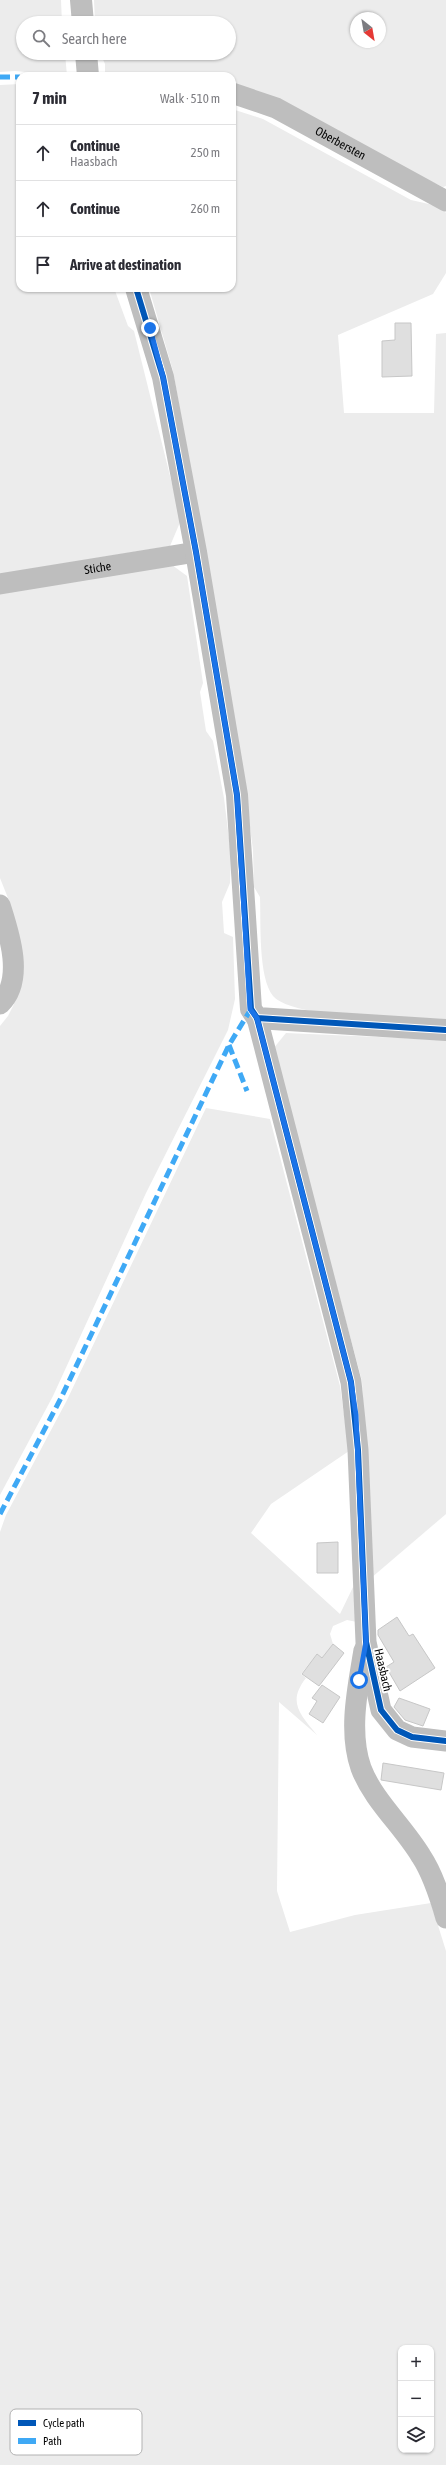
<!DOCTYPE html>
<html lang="en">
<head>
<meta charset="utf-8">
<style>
  body { margin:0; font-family:"Asap Condensed",sans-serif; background:#f2f2f3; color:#2b2b33 }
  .controls { position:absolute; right:12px; bottom:12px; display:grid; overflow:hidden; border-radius:8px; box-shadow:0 1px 3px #0004 }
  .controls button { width:36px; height:36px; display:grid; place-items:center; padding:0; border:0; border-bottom:1px solid #e1e1e2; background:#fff; color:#2b2b33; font:20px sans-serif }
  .compass { position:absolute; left:350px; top:12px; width:36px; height:36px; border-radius:50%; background:#fff; box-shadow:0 1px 3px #0004; rotate:149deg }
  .stop { position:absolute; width:12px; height:12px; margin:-9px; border:3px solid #1a73e8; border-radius:50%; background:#fff }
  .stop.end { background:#1a73e8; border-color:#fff; box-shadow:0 1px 4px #0008 }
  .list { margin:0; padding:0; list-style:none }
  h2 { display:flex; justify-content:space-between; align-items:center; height:52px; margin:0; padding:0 16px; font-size:17px }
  h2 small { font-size:13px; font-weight:400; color:#7c7c81 }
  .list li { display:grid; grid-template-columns:26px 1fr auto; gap:12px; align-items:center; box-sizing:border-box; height:56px; padding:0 16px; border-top:1px solid #e1e1e2 }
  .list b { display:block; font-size:15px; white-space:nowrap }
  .list p { margin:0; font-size:13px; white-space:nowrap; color:#7c7c81 }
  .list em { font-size:13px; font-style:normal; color:#7c7c81 }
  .icon { flex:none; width:22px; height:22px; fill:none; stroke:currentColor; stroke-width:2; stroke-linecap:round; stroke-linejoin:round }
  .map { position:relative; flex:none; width:446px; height:2465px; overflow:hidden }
  .search { position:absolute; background:#fff; box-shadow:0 1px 3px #0004; left:16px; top:16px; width:220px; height:44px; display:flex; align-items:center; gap:10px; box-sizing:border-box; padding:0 14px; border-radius:22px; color:#7c7c81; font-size:15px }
  .panel { position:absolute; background:#fff; box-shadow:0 1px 3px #0004; left:16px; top:72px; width:220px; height:220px; border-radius:12px }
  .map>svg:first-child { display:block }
</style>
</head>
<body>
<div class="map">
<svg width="446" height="2465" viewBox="0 0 446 2465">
  <rect width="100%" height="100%" fill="#fff"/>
  <g fill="#ececec" fill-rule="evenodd">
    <path d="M0 0H61L62 23H23V53H65L67 76 15 71 0 72Z"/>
    <path d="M94 0H446V186L443 187 232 86V76H105V64L100 53H229V23H95ZM356 18H380V42H356Z"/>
    <path d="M20 84V288H114L128 326 134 331 181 520 170 546 0 574V85Z"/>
    <path d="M232 109 263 119 411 200 442 207 446 213V273L433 294 338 335 344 413H434L436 334 446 333V1019C412 1018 294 1020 273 996 258 977 261 922 260 897L254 887 253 850 240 753 209 569 173 371 149 288H232Z"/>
    <path d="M172 565 187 576 203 683 200 692 206 731 213 741 224 798 231 855 230 883 222 902 224 933 233 937 235 999 228 1030 146 1193 53 1396 0 1495V1026L8 1016 14 1004 22 970 10 903 0 878V591Z"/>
    <path d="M286 1033 446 1040V1514L371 1578 362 1381 273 1049Z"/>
    <path d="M206 1108 270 1119 340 1386 349 1451 271 1504 251 1533 340 1614 354 1585 357 1622 347 1620 333 1626 330 1634 333 1644 322 1658 317 1654 301 1674 306 1678C287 1702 300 1714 317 1735L279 1702 277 1891 290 1932 355 1915 431 1903 446 1951V2465H0V1532L6 1515 67 1400ZM401 2348H431V2450H401Z"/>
  </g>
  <g fill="#dfdfdf" stroke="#c7c7c7">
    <path d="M395 323H411L412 376 382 377V341L395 340Z"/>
    <path d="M338 1542V1573H317V1543Z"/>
    <path d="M397 1617 409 1636 413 1634 435 1668 400 1691 386 1667 394 1662 378 1635V1630Z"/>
    <path d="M333 1644 344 1653 319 1686 302 1674 317 1654 322 1658Z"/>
    <path d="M322 1685 340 1697 323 1723 309 1714 317 1701 312 1698Z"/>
    <path d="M399 1698 430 1709 423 1726 405 1720 394 1707Z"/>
    <path d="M383 1763 444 1773 441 1790 381 1780Z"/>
  </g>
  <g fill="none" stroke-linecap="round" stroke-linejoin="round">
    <g stroke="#bebebe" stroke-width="21">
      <path id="s1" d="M232 93 276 108 446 201"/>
      <path id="s2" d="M0 584 196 552"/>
      <path d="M0 905C9 933 25 980 0 1004"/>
      <path d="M257 1018 351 1382 358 1450 366 1642 381 1710 397 1730 412 1737 446 1741"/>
      <path d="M364 1650C358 1687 348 1731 361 1768 373 1800 403 1826 421 1856 433 1874 440 1897 446 1918"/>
    </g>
    <g stroke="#bebebe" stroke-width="22">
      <path d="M81 0 83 23"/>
      <path d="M86 53 88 76"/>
      <path d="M136 288 163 377 196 552 237 795 251 1009 257 1018 446 1030"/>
    </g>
    <g stroke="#3fa9f5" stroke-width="5" stroke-dasharray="10 5" stroke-linecap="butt">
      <path d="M0 77H20"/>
      <path d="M229 1045 247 1091"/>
      <path d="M0 1514 61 1398 229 1045 251 1009"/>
    </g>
    <defs>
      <g id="cycleway">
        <path d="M136 288 163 377 196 552 237 795 251 1009 257 1018 446 1030"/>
        <path d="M257 1018 351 1382 358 1450 366 1642 381 1710 397 1730 412 1737 446 1741"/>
      </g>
    </defs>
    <use href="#cycleway" stroke="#fff" stroke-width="8"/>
    <use href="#cycleway" stroke="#0057b8" stroke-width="6"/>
  </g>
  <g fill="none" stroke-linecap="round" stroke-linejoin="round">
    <path stroke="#1a73e8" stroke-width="5" d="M150 328 163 377 196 552 237 795 250 1009 257 1018 351 1382 356 1415 366 1642 359 1680"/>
  </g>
  <g text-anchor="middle" stroke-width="4" stroke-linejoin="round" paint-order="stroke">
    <g font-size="12" fill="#000" stroke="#fff">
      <text dy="4" stroke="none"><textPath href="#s1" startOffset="120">Oberbersten</textPath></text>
      <text dy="4" stroke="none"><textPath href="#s2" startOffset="99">Stiche</textPath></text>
      <text transform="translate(383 1670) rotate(77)" y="4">Haasbach</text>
    </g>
  </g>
  <rect x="10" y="2409" width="132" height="46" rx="6" fill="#fff" stroke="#b2b2b2" stroke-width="1"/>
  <rect x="18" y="2420" width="18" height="6" fill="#0057b8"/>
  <rect x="18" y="2438" width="18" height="6" fill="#3fa9f5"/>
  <g font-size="11" fill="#000">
    <text x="43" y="2427">Cycle path</text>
    <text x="43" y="2445">Path</text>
  </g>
</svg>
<div class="controls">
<button>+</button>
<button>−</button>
<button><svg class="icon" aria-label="layers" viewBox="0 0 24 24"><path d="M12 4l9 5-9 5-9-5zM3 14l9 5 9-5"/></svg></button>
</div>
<svg class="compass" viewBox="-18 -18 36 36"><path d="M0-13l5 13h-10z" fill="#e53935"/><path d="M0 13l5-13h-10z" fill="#7c7c81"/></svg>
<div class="stop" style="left:359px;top:1680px"></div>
<div class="stop end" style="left:150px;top:328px"></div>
<div class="search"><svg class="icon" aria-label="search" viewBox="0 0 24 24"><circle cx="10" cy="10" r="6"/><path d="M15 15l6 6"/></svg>Search here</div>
<section class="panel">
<h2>7 min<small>Walk · 510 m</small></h2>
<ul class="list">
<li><svg class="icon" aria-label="ahead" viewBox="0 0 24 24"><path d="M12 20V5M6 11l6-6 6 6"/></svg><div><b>Continue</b><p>Haasbach</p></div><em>250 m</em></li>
<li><svg class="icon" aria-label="ahead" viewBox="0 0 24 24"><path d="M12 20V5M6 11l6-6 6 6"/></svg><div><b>Continue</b></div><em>260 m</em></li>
<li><svg class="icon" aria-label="arrive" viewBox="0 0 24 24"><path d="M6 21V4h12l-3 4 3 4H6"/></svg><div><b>Arrive at destination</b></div></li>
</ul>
</section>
</div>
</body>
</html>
